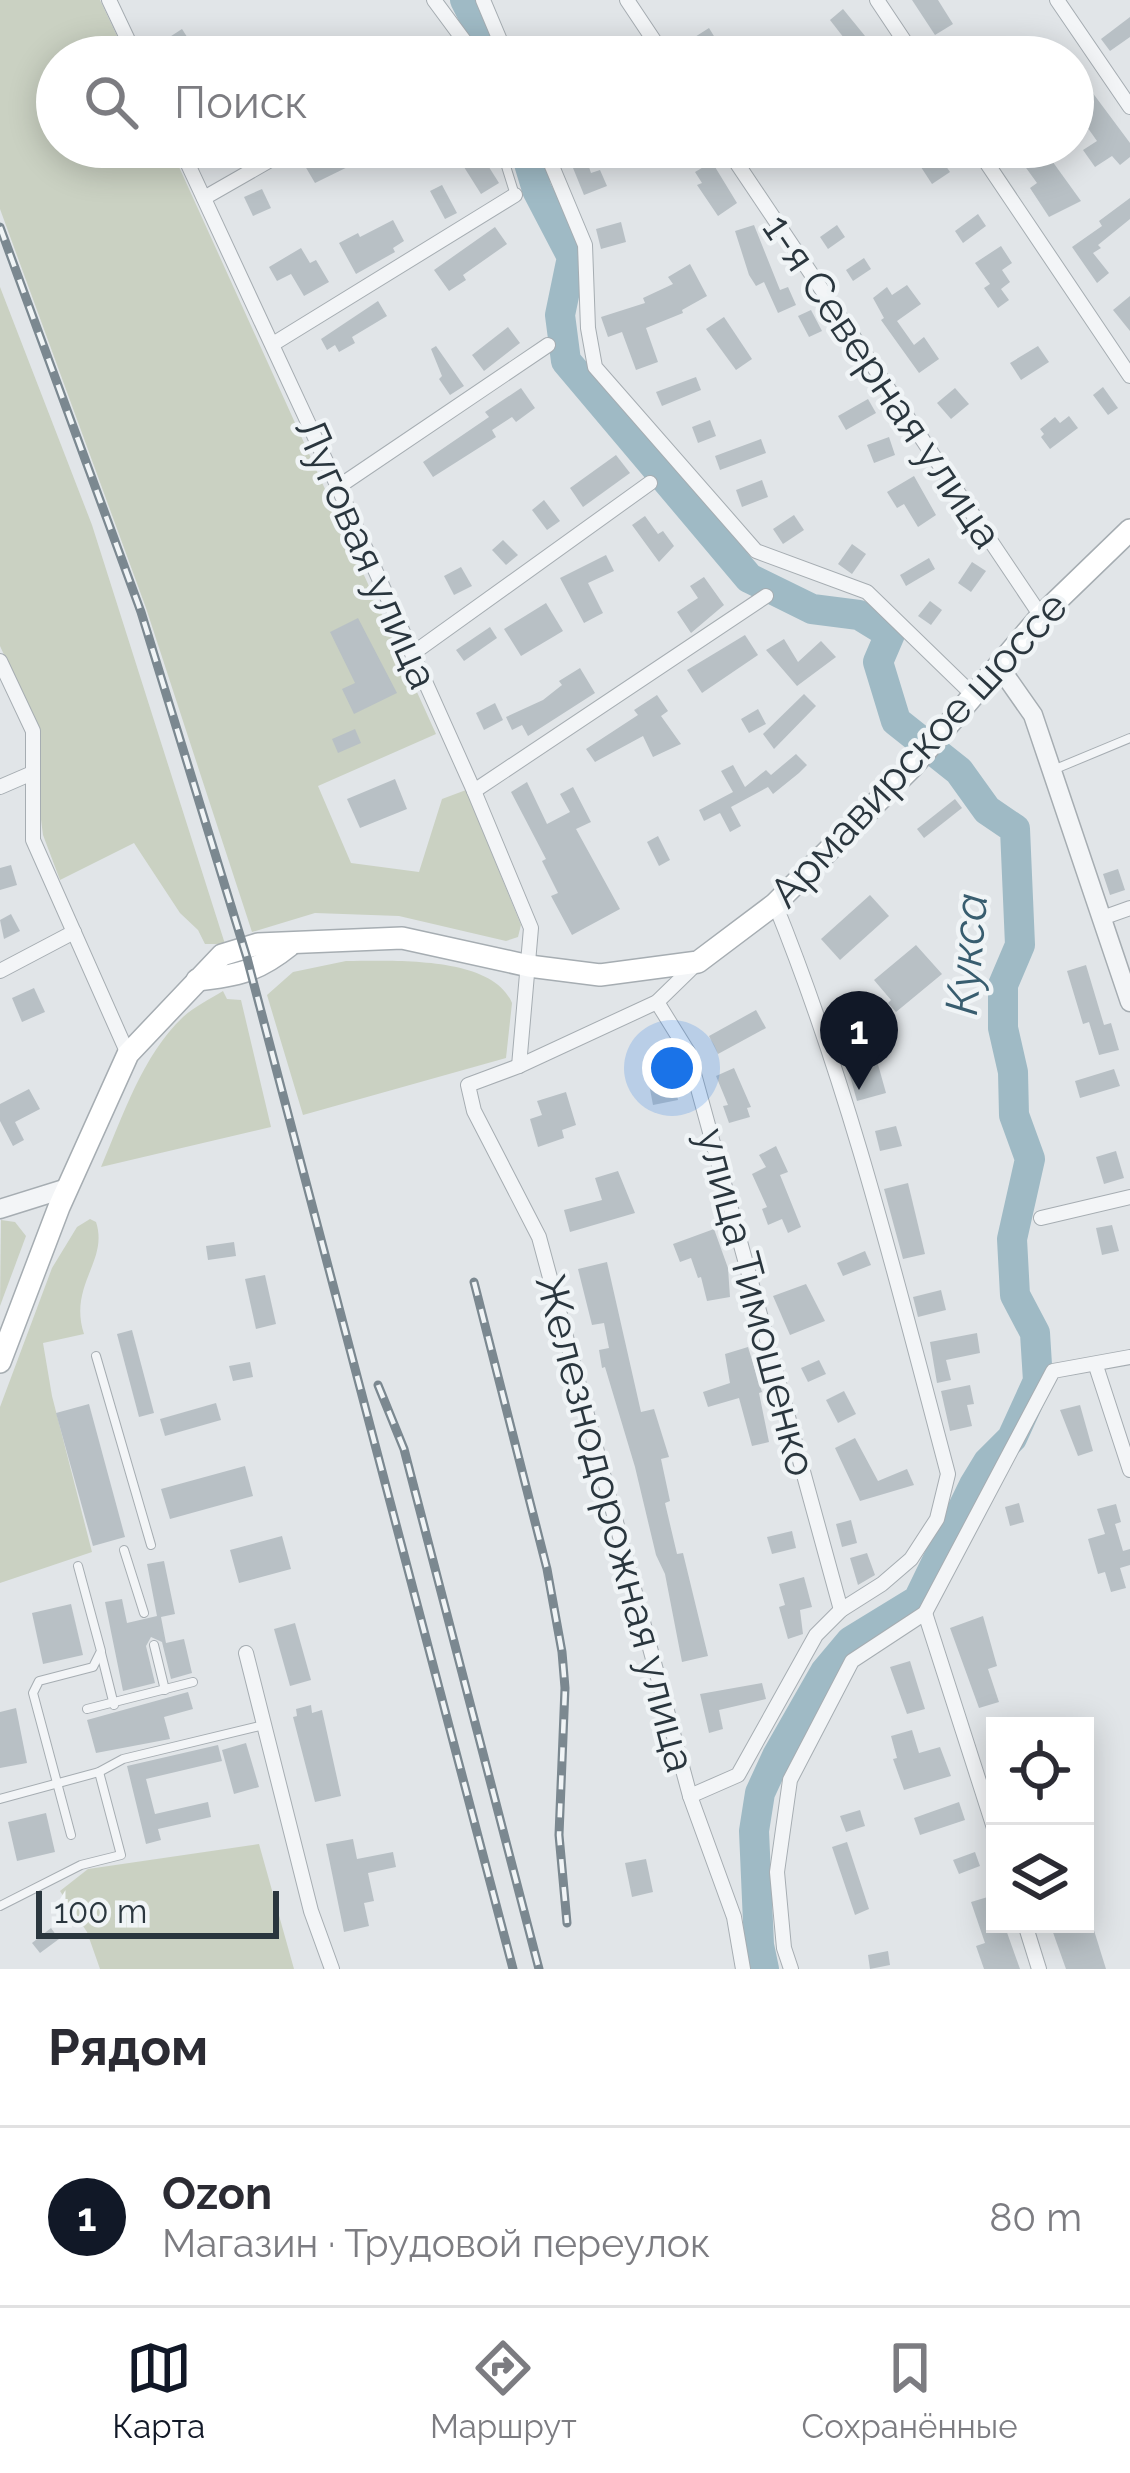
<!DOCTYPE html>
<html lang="ru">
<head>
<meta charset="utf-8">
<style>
  body { margin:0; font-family:Raleway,sans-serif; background:#f2f2f3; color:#2b2b33 }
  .controls { position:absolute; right:36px; bottom:36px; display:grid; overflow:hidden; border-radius:0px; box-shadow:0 6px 30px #0003 }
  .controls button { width:108px; height:108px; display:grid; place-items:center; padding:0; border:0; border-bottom:3px solid #e1e1e2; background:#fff; color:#2b2b33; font:60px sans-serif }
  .scale { position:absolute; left:36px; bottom:30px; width:243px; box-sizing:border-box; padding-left:12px; border:6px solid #2a363e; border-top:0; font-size:33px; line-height:42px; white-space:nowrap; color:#2a363e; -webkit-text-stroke:9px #f0f4f6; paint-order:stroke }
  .you { position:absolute; left:672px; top:1068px; width:42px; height:42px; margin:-30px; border:9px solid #fff; border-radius:50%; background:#1a73e8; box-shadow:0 0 0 18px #1a73e833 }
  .badge { display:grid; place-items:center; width:78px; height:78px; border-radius:50%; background:#111827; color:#fff; font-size:39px; font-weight:700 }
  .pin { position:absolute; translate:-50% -99px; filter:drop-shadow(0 3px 6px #0008) }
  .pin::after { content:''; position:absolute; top:63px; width:42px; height:36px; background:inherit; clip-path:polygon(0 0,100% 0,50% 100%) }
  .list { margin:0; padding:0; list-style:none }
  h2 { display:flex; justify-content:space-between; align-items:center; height:156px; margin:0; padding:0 48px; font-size:51px }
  h2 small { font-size:39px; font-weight:400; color:#7c7c81 }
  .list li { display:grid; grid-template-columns:78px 1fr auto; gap:36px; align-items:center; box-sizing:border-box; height:180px; padding:0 48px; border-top:3px solid #e1e1e2 }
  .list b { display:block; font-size:45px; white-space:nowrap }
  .list p { margin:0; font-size:39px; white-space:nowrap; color:#7c7c81 }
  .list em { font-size:39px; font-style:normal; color:#7c7c81 }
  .icon { flex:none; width:66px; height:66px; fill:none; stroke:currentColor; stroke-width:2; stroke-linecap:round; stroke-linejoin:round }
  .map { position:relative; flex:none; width:1130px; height:1969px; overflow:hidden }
  .search { position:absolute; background:#fff; box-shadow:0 6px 30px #0003; left:36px; right:36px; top:36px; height:132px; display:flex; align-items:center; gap:30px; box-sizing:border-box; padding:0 42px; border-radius:66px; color:#7c7c81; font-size:45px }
  .sheet { height:336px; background:#fff }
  nav { display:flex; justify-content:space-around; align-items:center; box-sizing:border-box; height:168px; border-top:3px solid #e1e1e2; background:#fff; font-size:33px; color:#7c7c81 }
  nav a { display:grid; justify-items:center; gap:6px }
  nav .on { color:#111827 }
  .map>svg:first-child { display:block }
</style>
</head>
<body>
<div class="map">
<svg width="1130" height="1969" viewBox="0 0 1130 1969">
  <rect width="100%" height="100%" fill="#e1e5e8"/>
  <g fill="#cad1c2">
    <path d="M0 0H100L127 57H57V147H170L436 734 318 786 351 863 419 872 442 799 466 790 521 925 518 937 506 941 399 916 315 913 252 932 146 608 0 209Z"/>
    <path d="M0 287 92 525 225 944H205L198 930 180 913 134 843 60 880 43 835 36 781 39 732 0 646Z"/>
    <path d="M346 961C391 961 492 955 512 1003L506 1058 303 1115 267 995 293 972Z"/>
    <path d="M223 991 227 999 241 1000 271 1127 101 1167C123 1116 142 1056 183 1017 194 1007 210 999 223 991Z"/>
    <path d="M90 1219 96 1222C109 1261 68 1285 84 1334L43 1343 52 1396 92 1552 0 1583V1407L52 1268 77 1227Z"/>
    <path d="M1 1220 15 1222 26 1236 0 1306Z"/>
    <path d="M259 1844 294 1969H100L87 1932 60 1891 88 1869Z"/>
  </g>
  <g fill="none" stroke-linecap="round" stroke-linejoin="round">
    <g stroke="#9fbac5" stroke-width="30">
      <path d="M465 0 494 57"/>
      <path d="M524 147 537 190 572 257 560 315 566 361 749 578 812 609 859 615 890 634 878 662 896 721 959 771 987 810 1015 829 1020 945 1003 985V1028L1013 1072 1014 1115 1030 1159 1012 1239 1015 1295 1035 1333 1038 1381 1012 1438 988 1462 974 1485 918 1600 851 1641 825 1672 777 1756 760 1793 754 1831 759 1945 764 1969"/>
    </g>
  </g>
  <g fill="#b8c0c5">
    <path d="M912 0H938L953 24 935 35Z"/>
    <path d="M843 9 865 36 851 47 830 20Z"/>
    <path d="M1130 17V37L1110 51 1101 39Z"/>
    <path d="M709 28 720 46 732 39 745 57H697L687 42Z"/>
    <path d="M182 29 200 57H176L165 40Z"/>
    <path d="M410 37 421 57H404L397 44Z"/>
    <path d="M1092 92 1130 143V157L1120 165 1112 156 1095 167 1083 150 1097 141 1073 107Z"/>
    <path d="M340 147H365L370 156 315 183 305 166Z"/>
    <path d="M784 147H805L812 157 797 166Z"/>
    <path d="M908 147H933L950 172 932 184Z"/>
    <path d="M1011 147H1042L1081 201 1049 217 1030 188 1037 183Z"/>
    <path d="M482 156 499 183 481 194 464 167Z"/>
    <path d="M586 158 591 173 600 170 607 186 584 195 571 163Z"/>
    <path d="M712 162 737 203 718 216 697 185 702 183 695 172Z"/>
    <path d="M442 185 457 213 445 219 430 191Z"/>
    <path d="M262 189 271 208 253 216 244 197Z"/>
    <path d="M1130 198V219L1098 245 1101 248 1093 253 1109 273 1097 283 1072 247 1102 226 1099 221Z"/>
    <path d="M978 214 986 226 963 243 955 231Z"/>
    <path d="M393 220 404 241 393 248 395 252 356 274 339 243 358 233 360 237Z"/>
    <path d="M621 222 626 242 601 249 596 229Z"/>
    <path d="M754 225 780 290 788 287 796 305 778 313 764 282 756 286 749 275 735 231Z"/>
    <path d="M837 225 845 237 828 249 820 237Z"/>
    <path d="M495 227 507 244 463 275 466 280 449 291 434 270Z"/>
    <path d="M1001 246 1012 263 1002 270 1010 282 1001 289 1009 300 998 308 984 288 990 284 975 263Z"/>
    <path d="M301 248 310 263 316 260 329 282 304 296 291 274 277 281 269 267Z"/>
    <path d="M864 258 871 269 853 281 846 270Z"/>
    <path d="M690 264 707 296 682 310 683 313 646 328 658 362 636 370 622 332 608 337 601 317 645 303 643 298 673 284 668 277Z"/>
    <path d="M907 285 921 304 897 321 914 345 924 337 939 359 919 373 881 320 884 318 873 298 887 287 892 295Z"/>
    <path d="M1130 296V331L1113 310Z"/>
    <path d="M378 301 387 316 352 337 355 343 339 352 335 345 327 350 321 339Z"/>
    <path d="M811 310 822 331 809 337 798 316Z"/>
    <path d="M724 317 752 359 736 370 706 329Z"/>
    <path d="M508 327 520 343 484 371 472 355Z"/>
    <path d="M436 346 464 386 450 395 439 379 442 376 431 349Z"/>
    <path d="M1038 346 1049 362 1021 380 1010 363Z"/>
    <path d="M696 377 701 390 662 406 656 392Z"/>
    <path d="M1103 387 1118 408 1108 415 1093 395Z"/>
    <path d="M521 388 535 408 516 422 512 417 492 430 496 437 433 477 423 462 489 417 485 412Z"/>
    <path d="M955 388 969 404 951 419 937 403Z"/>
    <path d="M868 399 876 413 846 430 838 416Z"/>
    <path d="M1069 416 1078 428 1050 449 1041 437 1044 434 1040 429 1055 417 1060 423Z"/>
    <path d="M710 420 716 436 698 443 692 427Z"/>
    <path d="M889 437 895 455 874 463 867 445Z"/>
    <path d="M761 439 766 453 720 470 715 456Z"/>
    <path d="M616 455 630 473 583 507 570 488Z"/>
    <path d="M914 476 936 515 918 527 904 504 897 508 887 492Z"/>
    <path d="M762 480 768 497 742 507 736 490Z"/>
    <path d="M544 500 560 521 547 530 532 510Z"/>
    <path d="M794 515 804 530 783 544 773 529Z"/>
    <path d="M645 516 658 534 663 531 674 546 659 562 632 525Z"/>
    <path d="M503 540 518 555 506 565 492 550Z"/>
    <path d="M852 544 866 554 852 574 838 564Z"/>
    <path d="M606 555 614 571 588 583 603 613 584 623 560 578Z"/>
    <path d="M929 558 935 569 906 586 900 575Z"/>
    <path d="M972 562 986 571 971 592 958 583Z"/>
    <path d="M461 567 472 586 454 595 444 576Z"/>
    <path d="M704 577 724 605 691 633 677 612 698 598 690 586Z"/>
    <path d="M930 601 942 610 931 625 918 616Z"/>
    <path d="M546 603 563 631 521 656 504 629Z"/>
    <path d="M358 618 397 693 354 714 342 689 355 683 330 632Z"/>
    <path d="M490 627 497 638 464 661 456 650Z"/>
    <path d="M745 635 758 655 702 693 687 670Z"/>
    <path d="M784 639 798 662 821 641 836 657 797 686 766 650Z"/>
    <path d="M580 668 595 693 528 736 522 725 512 730 506 717 543 700 562 685 559 681Z"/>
    <path d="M804 694 816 706 774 749 763 734Z"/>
    <path d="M657 695 668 711 661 716 681 744 653 757 643 736 595 762 586 749 638 715 634 710Z"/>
    <path d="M495 703 503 720 484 730 476 713Z"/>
    <path d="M758 709 766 724 749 733 741 719Z"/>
    <path d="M355 729 361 743 338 753 332 739Z"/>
    <path d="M796 754 807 765 799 773 773 794 768 787 731 807 741 826 730 832 720 813 704 821 699 810 733 792 721 771 733 765 745 787 766 770 771 775Z"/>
    <path d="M395 779 407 809 360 828 347 799Z"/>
    <path d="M527 782 547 824 570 812 560 794 573 787 591 822 576 829 620 909 572 935 551 896 558 893 542 861 546 859 511 792Z"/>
    <path d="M955 799 962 808 924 838 917 829Z"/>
    <path d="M658 836 670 860 659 866 647 842Z"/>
    <path d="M11 865 17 885 0 890V868Z"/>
    <path d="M1118 869 1125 890 1110 895 1103 874Z"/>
    <path d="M870 895 889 916 840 960 821 939Z"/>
    <path d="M11 914 20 931 4 939 0 920Z"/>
    <path d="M916 945 942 974 896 1012 888 1003 891 1000 874 980Z"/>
    <path d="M1086 965 1104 1025 1111 1023 1119 1050 1099 1055 1089 1022 1083 1024 1067 971Z"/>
    <path d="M34 988 45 1012 22 1022 12 998Z"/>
    <path d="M756 1010 766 1028 718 1054 709 1036Z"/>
    <path d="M868 1029 886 1093 857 1101 839 1037Z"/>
    <path d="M663 1059 670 1086 675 1085 678 1100 653 1105 645 1063Z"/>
    <path d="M734 1068 751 1107 747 1108 750 1117 729 1123 723 1106 728 1105 716 1076Z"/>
    <path d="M1114 1069 1120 1086 1080 1098 1075 1081Z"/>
    <path d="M29 1089 40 1109 15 1122 24 1140 13 1146 0 1121V1104Z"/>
    <path d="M566 1092 576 1125 562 1130 564 1138 538 1147 530 1119 542 1115 537 1101Z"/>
    <path d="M896 1126 902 1146 880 1151 875 1131Z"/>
    <path d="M776 1146 788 1172 780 1175 801 1227 788 1233 782 1219 768 1225 762 1209 767 1207 752 1174 766 1167 759 1155Z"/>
    <path d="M1116 1151 1124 1178 1104 1184 1096 1157Z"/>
    <path d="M618 1171 635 1213 570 1232 564 1210 602 1200 595 1178Z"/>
    <path d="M908 1183 925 1254 903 1259 884 1189Z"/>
    <path d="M1112 1225 1119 1251 1102 1255 1096 1228Z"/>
    <path d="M714 1229 728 1268 730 1297 707 1301 701 1277 698 1278 691 1258 680 1262 673 1244Z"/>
    <path d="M234 1242 236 1256 208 1260 206 1246Z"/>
    <path d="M865 1251 871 1265 843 1276 837 1263Z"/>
    <path d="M607 1262 641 1412 654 1409 669 1457 661 1459 670 1501 665 1503 677 1554 683 1553 708 1656 682 1662 665 1574 656 1555 635 1467 605 1367 602 1368 599 1350 609 1348 604 1323 592 1325 578 1269Z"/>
    <path d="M265 1275 276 1324 256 1329 245 1279Z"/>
    <path d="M806 1284 825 1321 790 1335 773 1296Z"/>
    <path d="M941 1290 946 1310 918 1317 913 1297Z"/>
    <path d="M132 1330 154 1413 139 1417 117 1334Z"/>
    <path d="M977 1333 980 1353 946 1360 951 1380 937 1383 930 1342Z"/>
    <path d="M748 1347 762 1392 759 1393 769 1442 752 1446 739 1398 708 1407 703 1392 730 1383 725 1354Z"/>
    <path d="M819 1360 826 1374 808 1382 801 1368Z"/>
    <path d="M250 1362 253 1377 233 1381 229 1366Z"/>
    <path d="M970 1385 974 1404 967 1405 972 1426 950 1431 941 1391Z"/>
    <path d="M844 1391 856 1414 838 1423 826 1400Z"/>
    <path d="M216 1403 221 1420 165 1436 160 1419Z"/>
    <path d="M89 1404 125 1537 93 1546 56 1413Z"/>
    <path d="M1080 1405 1093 1451 1078 1456 1060 1410Z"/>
    <path d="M855 1438 878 1481 907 1469 914 1485 860 1501 835 1448Z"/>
    <path d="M245 1466 253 1496 170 1519 161 1489Z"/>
    <path d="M1019 1503 1024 1522 1010 1526 1005 1507Z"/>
    <path d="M1116 1504 1121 1522 1115 1524 1123 1551 1130 1549V1565L1120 1568 1126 1588 1111 1592 1105 1572 1098 1574 1088 1539 1105 1534 1097 1509Z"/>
    <path d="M851 1520 857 1543 842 1547 836 1524Z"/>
    <path d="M792 1531 796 1548 772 1554 767 1537Z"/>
    <path d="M282 1536 291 1569 239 1583 230 1550Z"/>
    <path d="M867 1553 875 1575 858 1585 850 1558Z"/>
    <path d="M164 1561 175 1614 161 1617 166 1643 184 1639 192 1673 171 1679 162 1642 151 1637 146 1646 155 1683 123 1691 105 1602 122 1599 127 1623 157 1616 147 1564Z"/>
    <path d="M804 1577 812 1607 800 1610 803 1634 788 1639 779 1607 785 1605 779 1584Z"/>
    <path d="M71 1604 83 1655 43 1664 32 1613Z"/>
    <path d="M983 1616 997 1666 988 1669 999 1702 979 1708 950 1628Z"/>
    <path d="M295 1623 311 1680 290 1686 274 1629Z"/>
    <path d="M910 1661 925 1709 907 1714 890 1667Z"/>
    <path d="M762 1683 766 1699 719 1710 723 1729 709 1733 700 1694Z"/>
    <path d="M188 1692 193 1709 164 1717 170 1739 96 1753 87 1720Z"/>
    <path d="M311 1705 312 1713 322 1710 341 1796 315 1802 293 1717 297 1716 296 1709Z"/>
    <path d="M16 1708 27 1763 0 1768V1712Z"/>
    <path d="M912 1730 919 1753 940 1747 951 1776 904 1790 893 1759 897 1758 891 1736Z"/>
    <path d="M246 1743 259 1787 234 1794 222 1750Z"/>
    <path d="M218 1745 222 1761 146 1779 155 1814 208 1802 211 1817 158 1829 161 1840 146 1844 127 1766Z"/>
    <path d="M959 1802 965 1820 920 1835 914 1818Z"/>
    <path d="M860 1810 865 1826 846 1832 840 1816Z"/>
    <path d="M46 1813 55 1852 17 1861 8 1822Z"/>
    <path d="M353 1839 357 1859 393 1852 396 1867 368 1873 374 1901 364 1903 369 1926 344 1932 326 1844Z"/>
    <path d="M847 1842 869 1909 855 1915 832 1847Z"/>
    <path d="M975 1852 980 1866 959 1874 953 1860Z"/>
    <path d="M646 1859 653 1892 632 1897 625 1863Z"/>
    <path d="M991 1896 995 1924H1004L1020 1969H984L976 1946 985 1943 971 1902Z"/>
    <path d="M1050 1924H1092L1106 1969H1066Z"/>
    <path d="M51 1928 59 1939 40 1953 32 1943Z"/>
    <path d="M888 1951 890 1965 870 1969 868 1955Z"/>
  </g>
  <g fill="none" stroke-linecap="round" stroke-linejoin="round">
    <defs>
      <g id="service">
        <path d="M500 147 515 195"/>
        <path d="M1053 770 1130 738"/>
        <path d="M96 1356 151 1545"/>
        <path d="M124 1550 144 1613"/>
        <path d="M154 1645 165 1690"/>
        <path d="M101 1653 114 1705"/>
        <path d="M87 1709 193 1682"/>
        <path d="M0 1799 99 1772 123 1759 264 1725"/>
        <path d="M71 1835 33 1693 39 1681 93 1667 101 1651 78 1566"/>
        <path d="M0 1906 81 1865 121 1855 99 1772"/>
      </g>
      <g id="minor">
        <path d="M109 0 136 57"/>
        <path d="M434 0 468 46 449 57"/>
        <path d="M483 0 507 57"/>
        <path d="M627 0 665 57"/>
        <path d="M877 0 915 57"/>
        <path d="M1057 0 1130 107"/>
        <path d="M180 147 338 487 474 791 531 928 519 1066"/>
        <path d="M544 147 585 245 588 328 595 367 756 551 867 592 972 694"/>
        <path d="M726 147 1041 616"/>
        <path d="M976 147 1130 376"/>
        <path d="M204 198 293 147"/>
        <path d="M273 344 515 195"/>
        <path d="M338 487 548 345"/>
        <path d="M412 654 650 483"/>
        <path d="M0 661 33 731V840L128 1054"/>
        <path d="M0 787 30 774"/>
        <path d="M474 791 766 596"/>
        <path d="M1102 918 1130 908"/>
        <path d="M695 965 657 1002 519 1066 468 1085 474 1111 539 1237 690 1796 734 1917 743 1969"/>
        <path d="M0 971 74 932"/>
        <path d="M657 1002 688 1052 841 1610"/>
        <path d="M1041 1218 1130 1197"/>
        <path d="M1096 1366 1130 1470"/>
        <path d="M925 1613 995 1831"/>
        <path d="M246 1653 311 1911 332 1969"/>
        <path d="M690 1796 738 1775 816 1635 841 1610 882 1584 911 1559 937 1519 948 1474C897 1282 850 1089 775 904"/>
        <path d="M1025 1924 1039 1969"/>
        <path d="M791 1969 784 1948 777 1872 790 1780 852 1661 925 1613 1053 1371 1130 1357"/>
      </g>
      <g id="tertiary">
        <path d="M998 665 1033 715 1130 1002"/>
        <path d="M0 1209 67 1188"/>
      </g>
      <g id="secondary">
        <path d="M197 980C237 976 258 971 289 946"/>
        <path d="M0 1362 59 1207 128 1054 222 955 258 944 402 938 529 966 600 975 698 962 775 904 913 766 1041 616 1130 530"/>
      </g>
    </defs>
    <use href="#service" stroke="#a6adb2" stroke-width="10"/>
    <use href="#minor" stroke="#a6adb2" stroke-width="16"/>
    <use href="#tertiary" stroke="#a6adb2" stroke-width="21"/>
    <use href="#secondary" stroke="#a6adb2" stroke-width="24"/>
    <use href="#service" stroke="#f3f5f7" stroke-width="8"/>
    <use href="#minor" stroke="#f3f5f7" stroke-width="14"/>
    <use href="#tertiary" stroke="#f3f5f7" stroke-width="18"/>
    <use href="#secondary" stroke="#fff" stroke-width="21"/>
    <defs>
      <g id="rail">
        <path d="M0 227 141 612 247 958 513 1969"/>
        <path d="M474 1282 547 1569 562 1652 565 1688 559 1835 567 1923"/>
        <path d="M378 1385 404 1449 539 1969"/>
      </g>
    </defs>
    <use href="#rail" stroke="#7b8890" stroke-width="9"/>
    <use href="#rail" stroke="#f0f4f6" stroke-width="4.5" stroke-dasharray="14" stroke-linecap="butt"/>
  </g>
  <g text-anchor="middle" stroke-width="9" stroke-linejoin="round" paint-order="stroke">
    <g font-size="42" fill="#2a363e" stroke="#f0f4f6">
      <text transform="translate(883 381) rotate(56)" y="15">1-я Северная улица</text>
      <text transform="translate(367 553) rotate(66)" y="15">Луговая улица</text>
      <text transform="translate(918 749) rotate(-47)" y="15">Армавирское шоссе</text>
      <text transform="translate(757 1302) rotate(75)" y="15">улица Тимошенко</text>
      <text transform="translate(616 1523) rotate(75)" y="15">Железнодорожная улица</text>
    </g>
    <g font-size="45" font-style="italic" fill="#385d6f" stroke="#f0f4f6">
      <text transform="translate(966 954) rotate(-85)" y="16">Кукса</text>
    </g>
  </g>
</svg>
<div class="controls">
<button><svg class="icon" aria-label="locate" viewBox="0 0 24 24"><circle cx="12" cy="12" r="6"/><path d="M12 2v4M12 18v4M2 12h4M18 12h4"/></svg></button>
<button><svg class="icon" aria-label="layers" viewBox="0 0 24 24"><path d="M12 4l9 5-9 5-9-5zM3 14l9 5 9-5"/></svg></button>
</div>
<div class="scale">100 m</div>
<div class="you"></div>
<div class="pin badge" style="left:859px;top:1090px">1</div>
<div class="search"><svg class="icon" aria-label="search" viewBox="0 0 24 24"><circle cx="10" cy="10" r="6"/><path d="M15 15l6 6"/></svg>Поиск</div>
</div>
<section class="sheet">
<h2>Рядом<small></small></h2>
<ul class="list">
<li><span class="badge">1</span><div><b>Ozon</b><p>Магазин · Трудовой переулок</p></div><em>80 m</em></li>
</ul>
</section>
<nav>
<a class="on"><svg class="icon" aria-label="map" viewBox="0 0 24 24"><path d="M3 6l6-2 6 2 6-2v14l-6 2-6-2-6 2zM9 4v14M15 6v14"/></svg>Карта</a>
<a><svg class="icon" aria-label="directions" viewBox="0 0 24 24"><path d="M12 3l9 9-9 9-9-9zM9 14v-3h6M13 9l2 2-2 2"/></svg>Маршрут</a>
<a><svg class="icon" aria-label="saved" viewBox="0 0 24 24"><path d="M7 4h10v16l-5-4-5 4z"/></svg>Сохранённые</a>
</nav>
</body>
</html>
